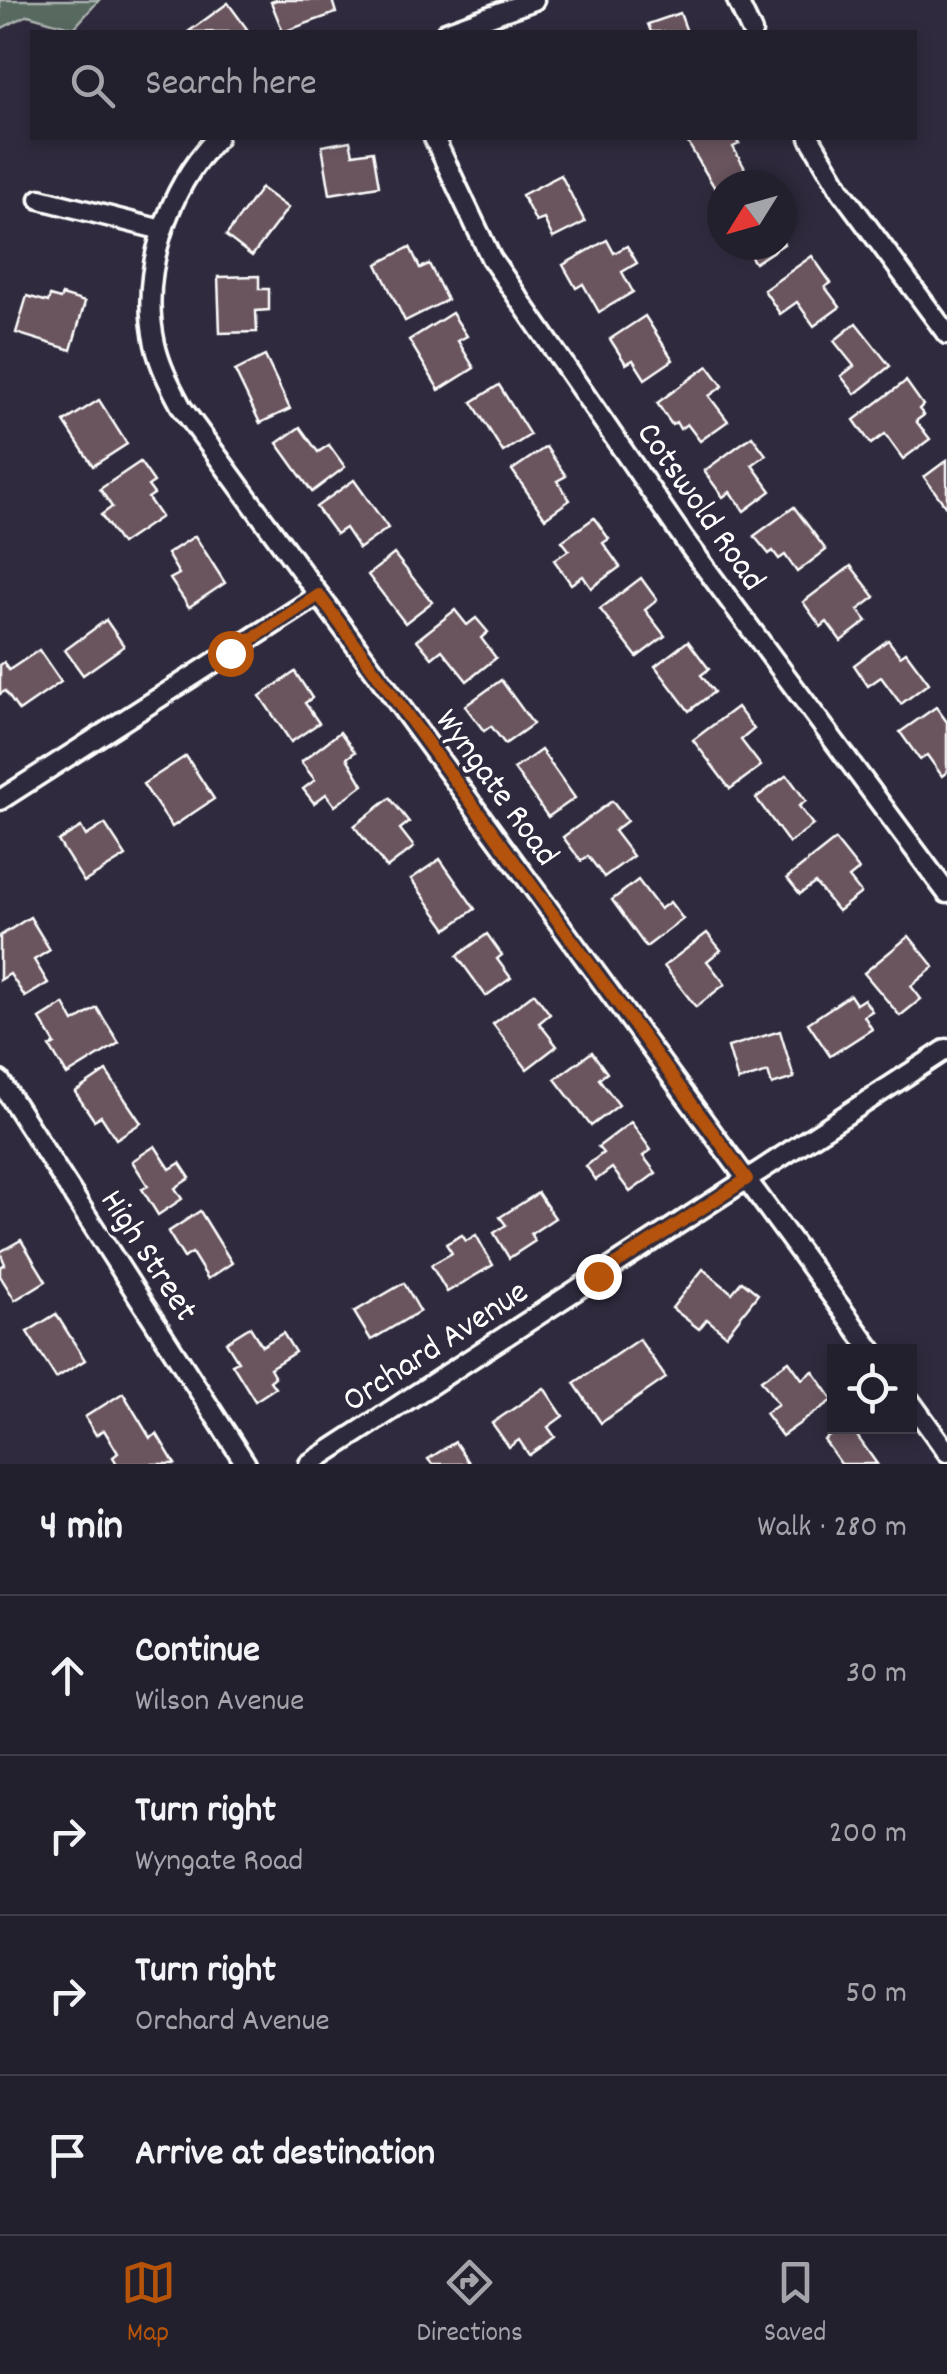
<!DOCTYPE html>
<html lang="en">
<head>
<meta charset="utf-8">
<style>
  body { margin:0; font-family:Dekko,sans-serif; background:#2f2d3a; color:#f1f3f6 }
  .controls { position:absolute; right:30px; bottom:30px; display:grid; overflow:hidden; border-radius:0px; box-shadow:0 5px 15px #0003 }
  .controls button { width:90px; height:90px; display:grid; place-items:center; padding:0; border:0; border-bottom:2px solid #403e4a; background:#23202e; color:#f1f3f6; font:50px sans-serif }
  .compass { position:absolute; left:707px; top:170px; width:90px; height:90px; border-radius:50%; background:#23202e; box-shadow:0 5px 15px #0003; rotate:233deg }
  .stop { position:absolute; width:30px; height:30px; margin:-22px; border:8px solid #b45309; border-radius:50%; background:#fff }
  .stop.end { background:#b45309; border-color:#fff; box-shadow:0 2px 10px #0008 }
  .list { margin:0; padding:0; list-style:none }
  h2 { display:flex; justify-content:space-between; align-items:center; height:130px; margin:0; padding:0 40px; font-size:42px }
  h2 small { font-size:32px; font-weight:400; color:#a3a3aa }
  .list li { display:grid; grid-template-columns:65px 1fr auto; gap:30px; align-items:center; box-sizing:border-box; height:160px; padding:0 40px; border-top:2px solid #403e4a }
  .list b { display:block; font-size:38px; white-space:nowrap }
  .list p { margin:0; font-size:32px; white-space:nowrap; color:#a3a3aa }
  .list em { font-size:32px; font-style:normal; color:#a3a3aa }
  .icon { flex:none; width:55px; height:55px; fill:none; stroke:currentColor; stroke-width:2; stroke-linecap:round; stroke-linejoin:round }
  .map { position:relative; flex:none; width:947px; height:1464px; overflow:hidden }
  .search { position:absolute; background:#23202e; box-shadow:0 5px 15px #0003; left:30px; right:30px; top:30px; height:110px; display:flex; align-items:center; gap:25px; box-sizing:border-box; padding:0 35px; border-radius:0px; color:#a3a3aa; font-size:38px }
  .sheet { height:770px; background:#23202e }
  nav { display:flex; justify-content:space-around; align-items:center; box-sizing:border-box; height:140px; border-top:2px solid #403e4a; background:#23202e; font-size:28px; color:#a3a3aa }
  nav a { display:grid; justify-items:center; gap:5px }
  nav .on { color:#b45309 }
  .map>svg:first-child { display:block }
</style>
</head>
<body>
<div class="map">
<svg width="947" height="1464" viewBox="0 0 947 1464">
  <rect width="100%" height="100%" fill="#2f2a3d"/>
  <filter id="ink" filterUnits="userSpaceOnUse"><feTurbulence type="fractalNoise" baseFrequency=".01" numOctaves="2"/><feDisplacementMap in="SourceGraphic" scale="20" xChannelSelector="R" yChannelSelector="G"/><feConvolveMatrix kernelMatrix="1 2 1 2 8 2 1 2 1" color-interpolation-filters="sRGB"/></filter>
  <g filter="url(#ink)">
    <path fill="#596961" stroke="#acb4b0" stroke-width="2.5" d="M0 0H99L74 28 28 15 0 29Z"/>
    <g fill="#6b545e" stroke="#fff" stroke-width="2.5">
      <path d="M276 0H332L336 13 283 32 271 2Z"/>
      <path d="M228 3 247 29 243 32H188Z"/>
      <path d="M680 13 687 32H651L648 24Z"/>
      <path d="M685 138H735L739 144 733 147 747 172 732 181 735 185H722V200Z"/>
      <path d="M350 141 353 154 373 151 379 186 330 194 322 146Z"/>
      <path d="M561 175 585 222 553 238 544 219 536 222 522 195Z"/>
      <path d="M261 188 288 208 252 256 226 236Z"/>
      <path d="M607 240 614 253 627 246 637 263 622 272 633 292 599 312 583 284 576 288 563 265Z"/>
      <path d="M782 240 784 244 755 263 743 245H782Z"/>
      <path d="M410 247 420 268 429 264 447 300 405 321 377 264Z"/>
      <path d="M812 256 831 283 825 287 840 307 814 326 797 302 780 314 764 290Z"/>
      <path d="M259 276V289H269V310L256 311 257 332 220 333 218 277Z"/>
      <path d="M62 295 85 302 71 350 16 333 27 296 48 302 50 296 60 299Z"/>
      <path d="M452 313 467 336 458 341 474 368 439 390 409 340Z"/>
      <path d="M645 316 673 360 645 379 633 360 626 364 610 339Z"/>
      <path d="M856 323 890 366 855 394 841 376 854 366 834 341Z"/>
      <path d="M265 356 290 409 260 423 235 371Z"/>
      <path d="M708 366 723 386 709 396 728 421 700 441 687 424 680 429 676 422 672 425 657 403Z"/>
      <path d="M906 381 923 405 919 409 924 415 916 421 930 439 903 459 885 434 871 444 854 420Z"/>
      <path d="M499 385 530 435 503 452 472 402Z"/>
      <path d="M99 400 127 444 93 466 64 422Z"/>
      <path d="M300 427 318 452 329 445 345 467 312 492 277 443Z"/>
      <path d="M752 436 766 455 752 465 771 491 744 511 730 492 723 497 704 471Z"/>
      <path d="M546 447 566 476 557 481 570 500 545 518 512 470Z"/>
      <path d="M947 460V508L924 477Z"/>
      <path d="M140 462 154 482 148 486 154 494 148 498 161 517 121 544 101 515 112 507 100 489Z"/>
      <path d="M354 480 388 528 359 549 345 528 336 534 316 507Z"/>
      <path d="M794 507 826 550 797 572 785 555 779 559 773 551 769 554 754 536Z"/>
      <path d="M594 518 609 539 603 543 620 567 591 588 583 576 571 584 554 560 569 550 562 541Z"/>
      <path d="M195 536 225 583 189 607 170 579 179 574 167 554Z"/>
      <path d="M394 554 432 602 405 623 368 575Z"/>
      <path d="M851 566 875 597 858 610 867 621 841 641 827 622 821 627 803 602Z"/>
      <path d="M641 578 657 600 645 610 665 636 637 657 600 609Z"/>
      <path d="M455 610 467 625 476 618 488 632 481 638 496 658 467 681 442 650 432 658 417 640Z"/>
      <path d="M106 620 124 646 83 675 65 650Z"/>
      <path d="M888 640 900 656 906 652 929 683 901 704 881 677 868 686 854 665Z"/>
      <path d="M688 641 709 669 701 675 714 692 689 711 655 666Z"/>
      <path d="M39 650 61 682 19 711 5 691 0 694V665L4 662 9 670Z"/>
      <path d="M295 672 312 698 305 703 319 723 291 742 260 696Z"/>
      <path d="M501 680 533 724 505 744 491 726 484 731 465 706Z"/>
      <path d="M737 707 754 729 741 740 761 766 730 789 693 740Z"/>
      <path d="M936 707 947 722V772L942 776 927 755 920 760 900 732Z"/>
      <path d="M340 732 355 752 347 758 363 785 335 806 326 794 314 803 303 789 315 780 301 762Z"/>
      <path d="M541 750 575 798 548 817 514 769Z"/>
      <path d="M186 756 214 799 172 827 143 784Z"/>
      <path d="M787 775 806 801 799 806 813 825 789 843 756 798Z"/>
      <path d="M390 798 409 822 400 829 414 847 387 868 354 826Z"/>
      <path d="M612 801 627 821 614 831 633 856 604 877 588 856 581 861 563 837Z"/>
      <path d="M105 824 126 856 84 882 58 841 81 827 86 836Z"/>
      <path d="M835 840 859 870 849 878 861 893 838 911 815 883 800 894 787 878Z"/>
      <path d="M440 859 475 909 447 929 411 879Z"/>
      <path d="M638 880 660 909 670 902 683 919 646 947 612 900Z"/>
      <path d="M30 917 50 950 34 960 48 983 25 997 10 974 0 980V936Z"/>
      <path d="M707 933 721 950 707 961 725 984 696 1007 664 966Z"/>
      <path d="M487 934 502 955 497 959 511 978 486 996 457 956Z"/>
      <path d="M909 936 934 967 911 986 921 999 900 1016 864 973Z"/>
      <path d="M534 993 550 1014 539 1023 557 1046 527 1069 493 1024Z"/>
      <path d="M850 995 856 1004 864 999 872 1011 864 1016 872 1029 830 1056 808 1023Z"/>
      <path d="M64 1004 74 1022 97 1008 119 1043 67 1075 50 1047 55 1044 40 1019Z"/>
      <path d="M780 1031 794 1078 772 1085 768 1072 738 1081 728 1047Z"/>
      <path d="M592 1052 607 1073 599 1079 619 1105 591 1126 555 1079Z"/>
      <path d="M106 1071 141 1123 116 1139 101 1116 94 1120 75 1092Z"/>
      <path d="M631 1122 651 1150 643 1156 656 1173 630 1192 612 1168 596 1180 586 1166 603 1153 598 1147Z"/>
      <path d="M155 1146 170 1169 180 1163 190 1178 175 1188 182 1199 158 1215 142 1189 148 1186 132 1161Z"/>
      <path d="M538 1193 555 1218 531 1234 535 1241 509 1258 494 1233 506 1225 500 1217Z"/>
      <path d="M200 1211 232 1263 208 1279 192 1253 184 1258 168 1232Z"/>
      <path d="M462 1235 466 1241 476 1235 493 1265 447 1292 431 1265 452 1253 446 1244Z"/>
      <path d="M21 1240 46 1281 15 1300 0 1276V1267L5 1264 0 1252Z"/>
      <path d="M703 1269 732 1293 742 1281 758 1294 726 1335 707 1319 699 1329 672 1308Z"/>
      <path d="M404 1283 420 1311 371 1340 354 1312Z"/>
      <path d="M56 1314 85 1360 56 1378 27 1332Z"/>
      <path d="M250 1327 262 1346 283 1333 295 1352 270 1368 275 1377 270 1381 275 1388 255 1401 232 1364 238 1361 226 1342Z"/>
      <path d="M639 1339 666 1378 601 1423 574 1383Z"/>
      <path d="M789 1361 802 1379 813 1371 833 1400 782 1436 765 1413 778 1404 761 1380Z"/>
      <path d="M544 1388 563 1416 548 1427 555 1437 529 1455 519 1440 509 1447 492 1423Z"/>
      <path d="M123 1393 150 1438 157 1434 175 1464H117L113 1457 118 1453 104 1430 96 1435 85 1417Z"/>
      <path d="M843 1426H850L877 1464H841L824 1440Z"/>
      <path d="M455 1442 470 1464H432L428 1459Z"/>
    </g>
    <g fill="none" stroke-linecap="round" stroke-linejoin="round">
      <defs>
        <g id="street">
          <path d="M737 0 752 32"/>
          <path d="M446 32 534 0"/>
          <path d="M217 138C168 188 139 273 155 344 160 367 171 387 182 408L873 1352"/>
          <path d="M434 138 491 258 684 539 947 893"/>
          <path d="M810 138 842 192 947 334"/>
          <path d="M40 199 162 230"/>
          <path d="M0 800 319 595"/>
          <path d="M0 1081 246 1464"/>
          <path d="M910 1401 947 1452"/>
          <path d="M309 1464 947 1049"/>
        </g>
      </defs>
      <use href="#street" stroke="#fff" stroke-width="25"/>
      <use href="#street" stroke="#2f2a3d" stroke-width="18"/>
    </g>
  </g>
  <g fill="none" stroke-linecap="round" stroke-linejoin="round" filter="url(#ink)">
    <path stroke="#b45309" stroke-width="12" d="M230 653 319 595 747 1179 598 1276"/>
  </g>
  <g text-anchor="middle" stroke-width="8" stroke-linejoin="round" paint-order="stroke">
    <g font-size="35" fill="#fff" stroke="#2f2a3d">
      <text transform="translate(703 505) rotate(55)" y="12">Cotswold Road</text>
      <text transform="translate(499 786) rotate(54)" y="12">Wyngate Road</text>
      <text transform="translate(151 1254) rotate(57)" y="12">High Street</text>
      <text transform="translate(434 1344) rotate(-33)" y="12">Orchard Avenue</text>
    </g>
  </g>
</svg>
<div class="controls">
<button><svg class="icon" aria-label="locate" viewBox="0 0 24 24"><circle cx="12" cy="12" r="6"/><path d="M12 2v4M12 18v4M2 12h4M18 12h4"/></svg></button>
</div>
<svg class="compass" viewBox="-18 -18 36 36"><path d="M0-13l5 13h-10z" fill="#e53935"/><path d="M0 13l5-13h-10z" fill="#a3a3aa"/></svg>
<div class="stop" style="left:230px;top:653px"></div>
<div class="stop end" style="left:598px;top:1276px"></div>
<div class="search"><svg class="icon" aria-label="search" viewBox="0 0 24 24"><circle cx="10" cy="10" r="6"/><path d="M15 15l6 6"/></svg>Search here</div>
</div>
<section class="sheet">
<h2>4 min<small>Walk · 280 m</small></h2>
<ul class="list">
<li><svg class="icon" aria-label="ahead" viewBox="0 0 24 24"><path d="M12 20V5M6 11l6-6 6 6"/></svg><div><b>Continue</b><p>Wilson Avenue</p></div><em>30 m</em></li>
<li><svg class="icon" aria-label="right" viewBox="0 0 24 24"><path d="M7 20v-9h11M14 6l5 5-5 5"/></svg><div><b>Turn right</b><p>Wyngate Road</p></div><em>200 m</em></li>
<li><svg class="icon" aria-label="right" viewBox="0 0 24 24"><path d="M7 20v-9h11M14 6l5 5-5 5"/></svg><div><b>Turn right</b><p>Orchard Avenue</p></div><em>50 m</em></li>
<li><svg class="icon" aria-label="arrive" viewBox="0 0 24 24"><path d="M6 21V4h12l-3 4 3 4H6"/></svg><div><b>Arrive at destination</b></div></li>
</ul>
</section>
<nav>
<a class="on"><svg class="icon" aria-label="map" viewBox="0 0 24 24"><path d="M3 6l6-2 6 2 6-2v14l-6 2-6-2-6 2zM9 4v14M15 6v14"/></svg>Map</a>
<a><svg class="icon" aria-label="directions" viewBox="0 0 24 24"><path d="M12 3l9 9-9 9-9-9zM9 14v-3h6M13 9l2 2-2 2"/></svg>Directions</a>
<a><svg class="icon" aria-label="saved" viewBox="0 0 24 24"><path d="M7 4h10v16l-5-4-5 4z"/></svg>Saved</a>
</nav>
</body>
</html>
